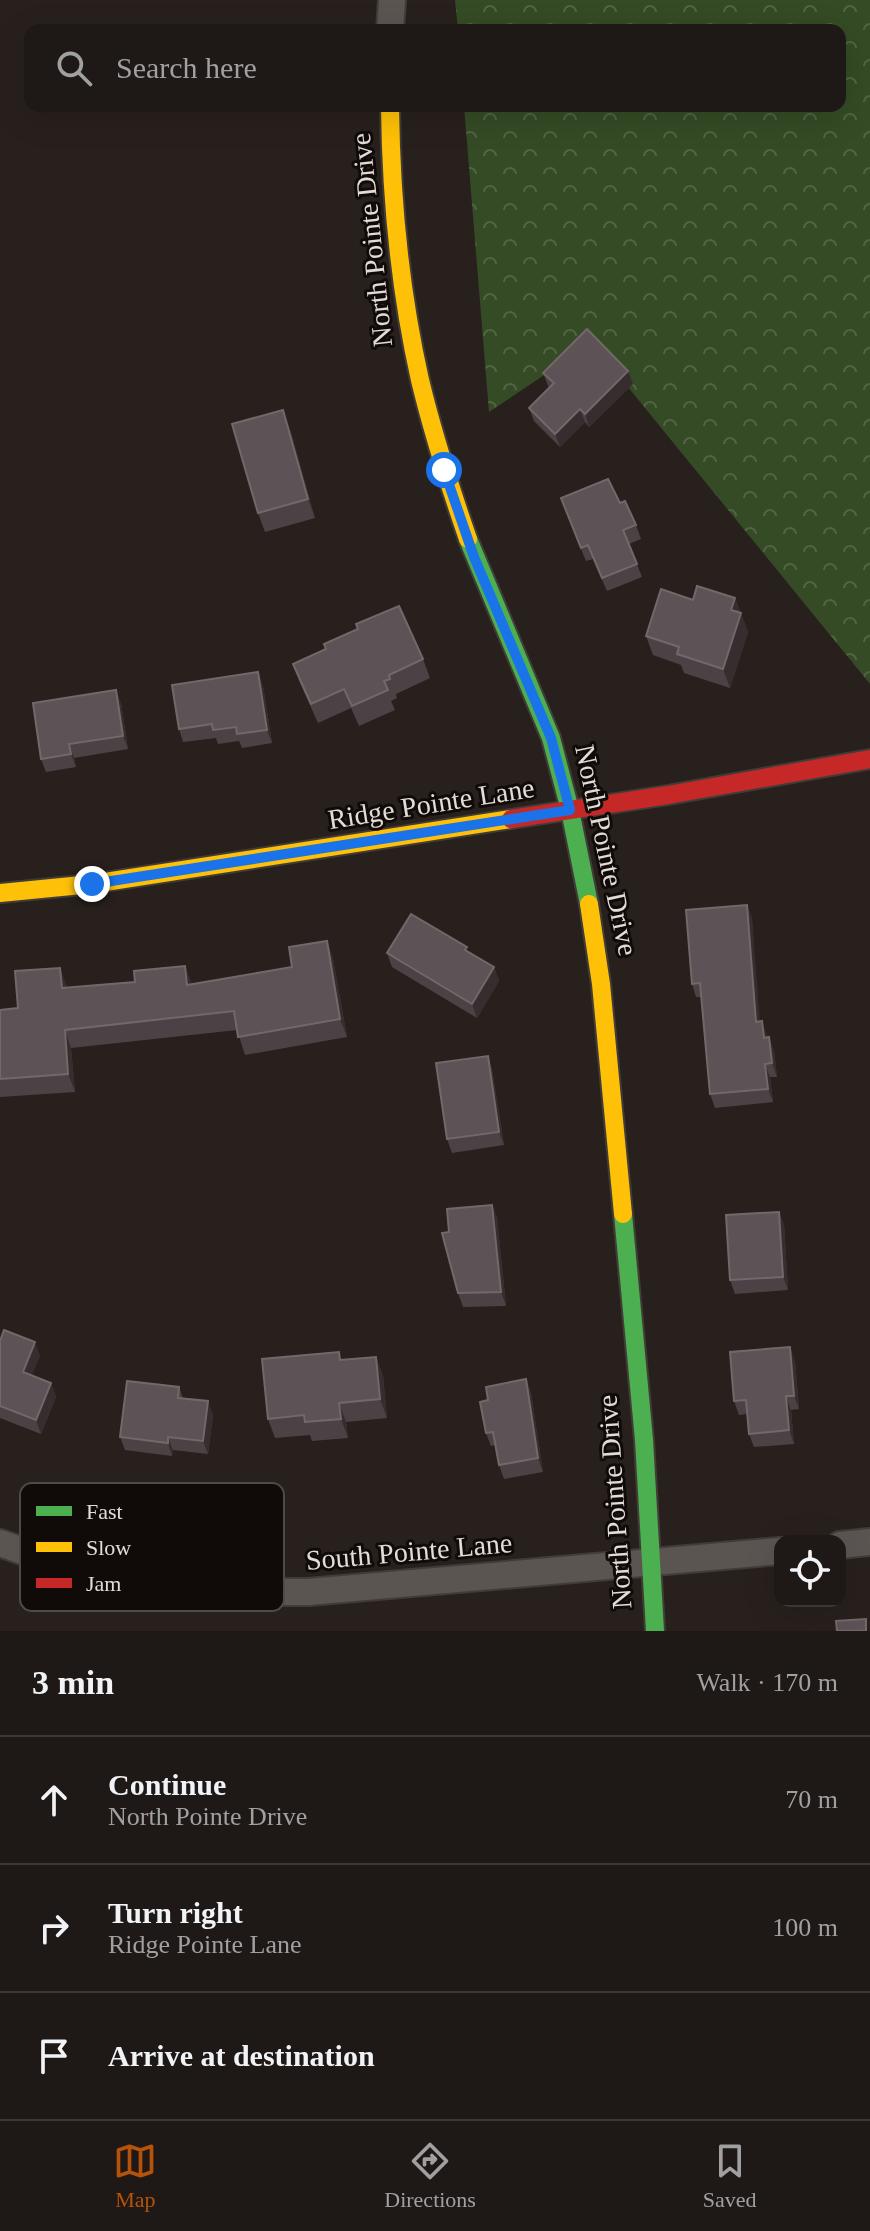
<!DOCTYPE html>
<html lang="en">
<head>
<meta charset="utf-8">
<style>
  body { margin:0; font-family:Georgia,serif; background:#2b2523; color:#f1f3f6 }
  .controls { position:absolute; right:24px; bottom:24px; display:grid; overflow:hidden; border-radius:16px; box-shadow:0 8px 32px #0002 }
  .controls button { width:72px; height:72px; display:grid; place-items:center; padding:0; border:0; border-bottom:2px solid #3c3735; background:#1e1816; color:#f1f3f6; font:40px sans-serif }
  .stop { position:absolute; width:24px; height:24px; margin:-18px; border:6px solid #1a73e8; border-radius:50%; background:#fff }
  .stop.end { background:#1a73e8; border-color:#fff; box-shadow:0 2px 8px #0008 }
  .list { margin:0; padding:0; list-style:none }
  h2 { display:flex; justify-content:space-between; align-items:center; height:104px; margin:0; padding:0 32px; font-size:34px }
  h2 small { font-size:26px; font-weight:400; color:#a1a0a1 }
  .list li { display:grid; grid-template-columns:52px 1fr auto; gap:24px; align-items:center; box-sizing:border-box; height:128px; padding:0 32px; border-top:2px solid #3c3735 }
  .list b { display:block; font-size:30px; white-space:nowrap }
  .list p { margin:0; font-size:26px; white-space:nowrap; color:#a1a0a1 }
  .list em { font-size:26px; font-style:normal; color:#a1a0a1 }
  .icon { flex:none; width:44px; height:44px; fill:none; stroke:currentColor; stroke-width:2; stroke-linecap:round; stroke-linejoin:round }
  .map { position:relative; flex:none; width:870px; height:1631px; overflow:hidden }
  .search { position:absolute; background:#1e1816; box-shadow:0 8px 32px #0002; left:24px; right:24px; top:24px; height:88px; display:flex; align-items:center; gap:20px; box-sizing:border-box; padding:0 28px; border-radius:16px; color:#a1a0a1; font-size:30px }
  .sheet { height:488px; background:#1e1816 }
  nav { display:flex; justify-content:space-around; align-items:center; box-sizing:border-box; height:112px; border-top:2px solid #3c3735; background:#1e1816; font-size:22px; color:#a1a0a1 }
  nav a { display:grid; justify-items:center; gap:4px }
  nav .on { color:#b45309 }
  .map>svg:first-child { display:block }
</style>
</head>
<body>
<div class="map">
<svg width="870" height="1631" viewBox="0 0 870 1631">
  <defs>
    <pattern id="forest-crowns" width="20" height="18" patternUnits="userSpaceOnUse" patternTransform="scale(2)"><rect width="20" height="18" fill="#344b25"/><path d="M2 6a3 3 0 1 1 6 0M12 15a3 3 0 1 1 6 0" fill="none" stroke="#516444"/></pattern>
  </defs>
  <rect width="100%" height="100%" fill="#28201d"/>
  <path fill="url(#forest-crowns)" d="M455 0H870V684L592 343 489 412 464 106H840V30H458Z"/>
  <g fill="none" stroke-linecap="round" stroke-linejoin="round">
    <defs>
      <g id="street">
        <path d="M390 30 392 0"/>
        <path d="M0 1543C106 1582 195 1593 308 1592L780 1551"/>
        <path d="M840 1545 870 1542"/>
      </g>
      <g id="fast">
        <path d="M468 539 551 738 570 810 589 904"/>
        <path d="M623 1214 644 1440 655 1631"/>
      </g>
      <g id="slow">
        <path d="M390 106C391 198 400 291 420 380 433 434 450 487 468 539"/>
        <path d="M0 893 92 884 511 819"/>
        <path d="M589 904 601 984 623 1214"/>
      </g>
      <path id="jam" d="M511 819 668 795 870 759"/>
    </defs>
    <use href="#street" stroke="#423c39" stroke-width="30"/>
    <use href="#fast" stroke="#423c39" stroke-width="22"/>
    <use href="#slow" stroke="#423c39" stroke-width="22"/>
    <use href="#jam" stroke="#423c39" stroke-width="22"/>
    <use href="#street" stroke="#5b5552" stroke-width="26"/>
    <use href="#fast" stroke="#4caf50" stroke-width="18"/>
    <use href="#slow" stroke="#ffc107" stroke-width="18"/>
    <use href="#jam" stroke="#c62828" stroke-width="18"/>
  </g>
  <g fill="#4c4245">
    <path d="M628 371 633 384 589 427 585 422 560 447 534 421 529 408 549 388 543 373Z"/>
    <path d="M290 429 315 518 265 532 258 513Z"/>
    <path d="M566 512 636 525 641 539 629 544 642 577 607 591 593 559 586 561Z"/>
    <path d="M735 598 748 632 730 688 684 673 681 665 653 655 646 636 693 600Z"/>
    <path d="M423 659 430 678 396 694 397 698 391 701 395 710 359 726 351 708 318 723 300 683 293 664Z"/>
    <path d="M263 686 272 743 242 748 239 741 218 744 216 738 183 742 179 729Z"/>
    <path d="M121 703 128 749 74 758 76 767 46 772 41 759Z"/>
    <path d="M747 905 752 919 759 1021 767 1035 774 1051 777 1077H770L773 1102 715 1108 710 1094 701 997H696L692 984Z"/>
    <path d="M327 941 333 959 347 1037 245 1055 237 1030 71 1048 75 1092 0 1097V1010L18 1008 67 986V988L192 984 292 967Z"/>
    <path d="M469 952 494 967 499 981 477 1018 392 967 387 953Z"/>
    <path d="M488 1056 492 1069 504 1145 452 1153 447 1139Z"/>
    <path d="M492 1205 497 1218 506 1306 463 1307 458 1293 449 1232Z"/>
    <path d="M779 1212 784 1225 788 1290 735 1294 730 1280Z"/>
    <path d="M0 1341 40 1356 31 1376 51 1383 56 1397 41 1434 0 1418Z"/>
    <path d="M376 1357 383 1376 387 1418 346 1422 348 1438 312 1441 310 1435 275 1438 268 1419 342 1360Z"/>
    <path d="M795 1361 799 1409 791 1410 794 1444 754 1447 749 1434 747 1414 739 1415 734 1401Z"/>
    <path d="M526 1379 531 1393 543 1472 504 1479 499 1465 495 1445 491 1446 486 1433 488 1400Z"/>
    <path d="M179 1387 183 1398 213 1415 208 1454 173 1450 172 1456 125 1450 120 1437Z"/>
  </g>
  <g fill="#372d2e">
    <path d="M628 371 633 384 589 427 585 414Z"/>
    <path d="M580 409 585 422 560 447 555 434Z"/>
    <path d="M283 410 290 429 315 518 308 499Z"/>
    <path d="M735 598 748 632 730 688 723 669 731 610Z"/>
    <path d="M258 672 263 686 272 743 267 730Z"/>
    <path d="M116 690 121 703 128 749 123 736Z"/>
    <path d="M69 744 74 758 76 767 71 754Z"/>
    <path d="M747 905 752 919 761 1035 756 1022Z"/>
    <path d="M327 941 333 959 347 1037 340 1019Z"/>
    <path d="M185 966 192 984 187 985Z"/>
    <path d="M494 967 499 981 477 1018 472 1004Z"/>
    <path d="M60 968 67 986 68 1006 62 988Z"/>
    <path d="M762 1021 767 1035 769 1051 764 1038Z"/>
    <path d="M65 1030 71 1048 75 1092 68 1074Z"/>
    <path d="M769 1037 774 1051 777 1077 772 1063Z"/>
    <path d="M488 1056 492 1069 504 1145 499 1132Z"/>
    <path d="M765 1064 770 1077 773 1102 768 1089Z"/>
    <path d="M492 1205 497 1218 506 1306 501 1292Z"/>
    <path d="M779 1212 784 1225 788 1290 783 1277Z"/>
    <path d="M35 1342 40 1356 27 1386 23 1372Z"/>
    <path d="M790 1347 795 1361 799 1409 794 1396Z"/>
    <path d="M376 1357 383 1376 387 1418 380 1399Z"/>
    <path d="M526 1379 531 1393 543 1472 538 1458Z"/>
    <path d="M51 1383 56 1397 41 1434 36 1420Z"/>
    <path d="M786 1396 791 1410 794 1444 789 1430Z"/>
    <path d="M208 1401 213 1415 208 1454 203 1441Z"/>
    <path d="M339 1403 346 1422 348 1438 341 1419Z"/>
    <path d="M168 1437 173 1450 172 1456 168 1443Z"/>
  </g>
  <g fill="#5d5255" stroke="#726869" stroke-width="2">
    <path d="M587 329 628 371 585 414 580 409 555 434 529 408 554 383 543 373Z"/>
    <path d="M283 410 308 499 258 513 232 424Z"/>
    <path d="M608 479 620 503 625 501 636 525 623 530 637 564 602 578 588 545 581 548 561 498Z"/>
    <path d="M697 586 735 598 731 610 741 613 723 669 677 654 679 647 646 636 661 589 693 600Z"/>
    <path d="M399 606 423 659 389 675 390 679 384 681 388 690 352 706 344 689 311 704 293 664 326 649 324 644 358 629 356 624Z"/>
    <path d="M258 672 267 730 237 734 236 727 213 730 212 724 179 729 172 685Z"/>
    <path d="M116 690 123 736 69 744 71 754 41 759 33 703Z"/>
    <path d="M747 905 756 1022 762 1021 764 1038 769 1037 772 1063 765 1064 768 1089 710 1094 700 983 692 984 686 910Z"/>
    <path d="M411 914 467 947 465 950 494 967 472 1004 387 953Z"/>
    <path d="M327 941 340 1019 238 1037 234 1011 65 1030 68 1074 0 1079V1010L18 1008 15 971 60 968 62 988 135 982 134 971 185 966 187 985 292 967 289 947Z"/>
    <path d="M488 1056 499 1132 447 1139 436 1063Z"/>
    <path d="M492 1205 501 1292 458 1293 442 1233 449 1232 447 1209Z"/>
    <path d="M779 1212 783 1277 730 1280 726 1215Z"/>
    <path d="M4 1330 35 1342 23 1372 51 1383 36 1420 0 1406V1341Z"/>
    <path d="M790 1347 794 1396H786L789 1430 749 1434 746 1400 734 1401 730 1352Z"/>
    <path d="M339 1352 340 1360 376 1357 380 1399 339 1403 341 1419 305 1422 304 1415 268 1419 262 1359Z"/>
    <path d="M526 1379 538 1458 499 1465 493 1432 486 1433 480 1402 488 1400 486 1387Z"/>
    <path d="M127 1381 179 1387 178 1398 208 1401 203 1441 168 1437V1443L120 1437Z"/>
    <path d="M866 1619V1631H837L836 1621Z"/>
  </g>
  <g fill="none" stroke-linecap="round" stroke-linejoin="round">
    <path stroke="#1a73e8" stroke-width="10" d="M92 884 570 810 551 738 474 557 444 470"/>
  </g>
  <g text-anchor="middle" stroke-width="6" stroke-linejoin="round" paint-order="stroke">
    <g font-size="28" fill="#e4dbd7" stroke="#100b08">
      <text transform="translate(371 240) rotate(-96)" y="10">North Pointe Drive</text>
      <text transform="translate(431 803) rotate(-9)" y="10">Ridge Pointe Lane</text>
      <text transform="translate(607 850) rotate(78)" y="10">North Pointe Drive</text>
      <text transform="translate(614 1502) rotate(-94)" y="10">North Pointe Drive</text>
      <text transform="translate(409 1551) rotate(-5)" y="10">South Pointe Lane</text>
    </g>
  </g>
  <rect x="20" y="1483" width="264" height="128" rx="12" fill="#100b08" stroke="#504946" stroke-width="2"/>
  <rect x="36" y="1506" width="36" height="10" fill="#4caf50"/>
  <rect x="36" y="1542" width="36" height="10" fill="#ffc107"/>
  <rect x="36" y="1578" width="36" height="10" fill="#c62828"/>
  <g font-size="22" fill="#e4dbd7">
    <text x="86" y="1519">Fast</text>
    <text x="86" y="1555">Slow</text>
    <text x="86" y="1591">Jam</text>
  </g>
</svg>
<div class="controls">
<button><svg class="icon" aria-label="locate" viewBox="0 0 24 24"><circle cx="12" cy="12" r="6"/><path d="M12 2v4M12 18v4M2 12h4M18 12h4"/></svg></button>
</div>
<div class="stop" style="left:444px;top:470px"></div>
<div class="stop end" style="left:92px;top:884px"></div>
<div class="search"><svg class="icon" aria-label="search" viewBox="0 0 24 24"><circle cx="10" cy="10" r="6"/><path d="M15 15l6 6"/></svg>Search here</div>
</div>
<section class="sheet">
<h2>3 min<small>Walk · 170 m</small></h2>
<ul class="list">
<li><svg class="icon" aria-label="ahead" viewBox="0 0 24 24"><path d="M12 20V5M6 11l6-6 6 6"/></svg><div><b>Continue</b><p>North Pointe Drive</p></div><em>70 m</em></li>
<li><svg class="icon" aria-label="right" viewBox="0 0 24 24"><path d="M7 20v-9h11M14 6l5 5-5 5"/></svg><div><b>Turn right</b><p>Ridge Pointe Lane</p></div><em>100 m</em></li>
<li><svg class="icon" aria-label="arrive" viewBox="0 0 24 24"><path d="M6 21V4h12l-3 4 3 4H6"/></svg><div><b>Arrive at destination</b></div></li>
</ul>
</section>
<nav>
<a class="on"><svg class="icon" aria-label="map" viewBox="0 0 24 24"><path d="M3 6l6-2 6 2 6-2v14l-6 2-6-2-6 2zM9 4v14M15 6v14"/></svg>Map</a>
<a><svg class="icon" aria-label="directions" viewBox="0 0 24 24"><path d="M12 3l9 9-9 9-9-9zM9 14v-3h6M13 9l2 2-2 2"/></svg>Directions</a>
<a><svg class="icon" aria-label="saved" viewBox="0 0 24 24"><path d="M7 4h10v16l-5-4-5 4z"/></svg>Saved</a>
</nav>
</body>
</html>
